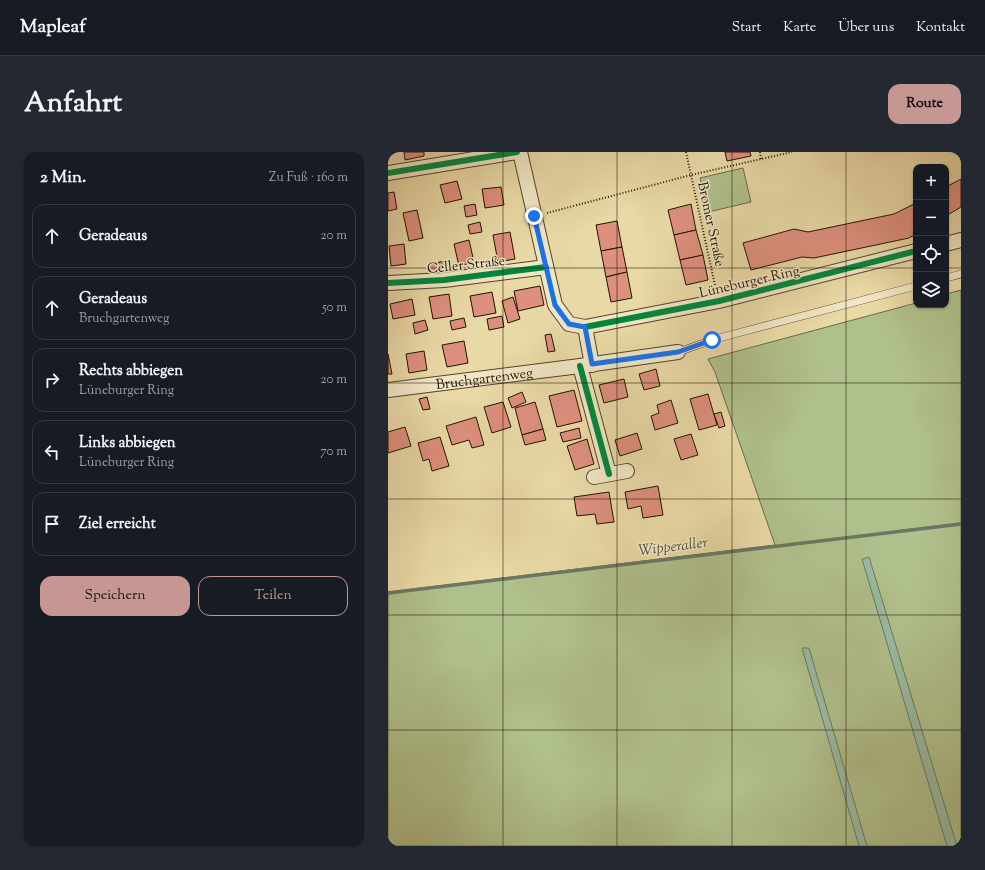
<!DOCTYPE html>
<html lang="de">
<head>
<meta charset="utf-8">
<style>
  body { margin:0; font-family:"Sorts Mill Goudy",serif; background:#242831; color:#f1f3f6 }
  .controls { position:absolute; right:12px; top:12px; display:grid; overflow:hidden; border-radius:8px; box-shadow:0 1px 3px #0004 }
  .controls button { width:36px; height:36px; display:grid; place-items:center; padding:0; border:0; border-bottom:1px solid #363941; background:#171b24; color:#f1f3f6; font:20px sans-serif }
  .stop { position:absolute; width:12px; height:12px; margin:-9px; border:3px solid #1a73e8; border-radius:50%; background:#fff }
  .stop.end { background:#1a73e8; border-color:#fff; box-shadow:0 1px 4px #0008 }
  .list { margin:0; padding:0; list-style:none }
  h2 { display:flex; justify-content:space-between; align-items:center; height:52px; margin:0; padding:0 16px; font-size:17px }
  h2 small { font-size:13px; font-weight:400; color:#9ea1a6 }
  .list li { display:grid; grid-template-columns:26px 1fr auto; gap:12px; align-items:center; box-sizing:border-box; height:64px; margin:0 8px 8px; padding:0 8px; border:1px solid #363941; border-radius:12px }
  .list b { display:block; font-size:15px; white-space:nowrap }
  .list p { margin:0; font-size:13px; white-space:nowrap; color:#9ea1a6 }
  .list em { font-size:13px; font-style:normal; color:#9ea1a6 }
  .actions { display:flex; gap:8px; padding:12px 16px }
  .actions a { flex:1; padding:9px 0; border:1px solid #c59692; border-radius:12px; text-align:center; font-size:14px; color:#c59692 }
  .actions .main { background:#c59692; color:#111 }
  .icon { flex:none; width:22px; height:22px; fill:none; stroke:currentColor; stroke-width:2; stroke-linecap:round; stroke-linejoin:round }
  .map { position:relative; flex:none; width:573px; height:694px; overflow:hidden; border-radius:12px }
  header { display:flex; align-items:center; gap:24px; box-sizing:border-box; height:56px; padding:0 20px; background:#171b24; border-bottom:1px solid #363941 }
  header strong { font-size:19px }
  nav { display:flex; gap:22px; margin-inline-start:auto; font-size:14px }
  .intro { display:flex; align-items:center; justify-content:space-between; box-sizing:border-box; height:96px; padding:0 24px }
  h1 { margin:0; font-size:28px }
  .button { padding:10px 18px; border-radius:12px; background:#c59692; color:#111; font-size:14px; font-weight:700 }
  main { display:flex; gap:24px; padding:0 24px }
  aside { flex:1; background:#171b24; border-radius:12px; box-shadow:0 1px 3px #0004 }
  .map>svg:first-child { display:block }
</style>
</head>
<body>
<header>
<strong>Mapleaf</strong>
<nav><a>Start</a><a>Karte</a><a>Über uns</a><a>Kontakt</a></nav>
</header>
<div class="intro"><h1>Anfahrt</h1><a class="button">Route</a></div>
<main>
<aside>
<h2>2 Min.<small>Zu Fuß · 160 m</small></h2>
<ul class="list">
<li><svg class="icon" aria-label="ahead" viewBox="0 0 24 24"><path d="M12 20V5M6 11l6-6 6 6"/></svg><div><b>Geradeaus</b></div><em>20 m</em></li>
<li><svg class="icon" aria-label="ahead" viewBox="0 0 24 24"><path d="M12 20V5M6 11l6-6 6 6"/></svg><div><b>Geradeaus</b><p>Bruchgartenweg</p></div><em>50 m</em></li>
<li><svg class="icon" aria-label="right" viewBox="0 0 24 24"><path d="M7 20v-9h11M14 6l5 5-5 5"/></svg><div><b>Rechts abbiegen</b><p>Lüneburger Ring</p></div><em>20 m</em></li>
<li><svg class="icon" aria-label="left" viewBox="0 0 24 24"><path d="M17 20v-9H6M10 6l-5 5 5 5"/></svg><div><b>Links abbiegen</b><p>Lüneburger Ring</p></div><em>70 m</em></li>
<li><svg class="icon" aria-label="arrive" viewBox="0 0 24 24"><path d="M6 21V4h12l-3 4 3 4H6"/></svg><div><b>Ziel erreicht</b></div></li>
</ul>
<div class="actions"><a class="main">Speichern</a><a>Teilen</a></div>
</aside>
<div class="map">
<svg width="573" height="694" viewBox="0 0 573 694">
  <rect width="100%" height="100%" fill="#e9d9a6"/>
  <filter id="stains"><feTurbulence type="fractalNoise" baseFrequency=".005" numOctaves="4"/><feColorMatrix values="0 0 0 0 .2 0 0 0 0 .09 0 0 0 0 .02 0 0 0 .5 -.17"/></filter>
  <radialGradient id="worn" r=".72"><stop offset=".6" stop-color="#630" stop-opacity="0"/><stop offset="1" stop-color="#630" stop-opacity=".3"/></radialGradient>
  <g fill="#b0c08c" stroke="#696a48">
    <path d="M355 16 363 50 320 60 312 26Z"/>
    <path d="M573 138V371L507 379 573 372V694H0V440L387 393 327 220 320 207 528 151V153H558V142Z"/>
  </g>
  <g fill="#99bba2" stroke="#697863">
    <path d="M481 405 569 694H559L474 407Z"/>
    <path d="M414 496H421L479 694H471Z"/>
  </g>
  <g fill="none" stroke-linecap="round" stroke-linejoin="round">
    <path stroke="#697863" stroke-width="3.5" d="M0 441 573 372"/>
  </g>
  <g fill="#dd907e" stroke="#221304">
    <path d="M16 0H36V4L17 8Z"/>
    <path d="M337 0H362L363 4 339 9Z"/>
    <path d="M573 27V55L558 64V35Z"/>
    <path d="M69 29 74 47 57 51 52 33Z"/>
    <path d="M113 35 116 53 97 56 94 37Z"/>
    <path d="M6 40 9 57 0 59V41Z"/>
    <path d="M528 51V82L521 86 426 106 414 105 363 118 355 91 406 77 420 80 506 62Z"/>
    <path d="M87 52 89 63 78 65 76 54Z"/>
    <path d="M303 52 308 78 286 83 280 58Z"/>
    <path d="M29 58 35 86 21 89 15 61Z"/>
    <path d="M229 69 234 95 213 99 208 73Z"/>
    <path d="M92 70 94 80 82 82 80 73Z"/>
    <path d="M308 78 315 103 292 108 286 83Z"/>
    <path d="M122 80 127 107 110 110 105 83Z"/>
    <path d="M81 88 86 110 71 114 66 92Z"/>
    <path d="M16 92 18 112 3 114 1 94Z"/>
    <path d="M234 95 239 120 218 125 213 99Z"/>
    <path d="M315 103 320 128 298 133 292 108Z"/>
    <path d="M58 109 60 118 43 121 41 112Z"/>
    <path d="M239 120 244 146 223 150 218 125Z"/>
    <path d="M152 134 156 153 130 159 126 139Z"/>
    <path d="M104 140 108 161 86 165 82 144Z"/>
    <path d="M61 142 64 164 45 167 41 145Z"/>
    <path d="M125 145 132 167 120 171 114 149Z"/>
    <path d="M24 147 27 163 5 167 2 152Z"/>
    <path d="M114 164 116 175 101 178 99 167Z"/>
    <path d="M76 166 78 175 64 178 62 169Z"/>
    <path d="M37 168 40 178 27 182 25 171Z"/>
    <path d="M163 182 167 199 160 200 157 183Z"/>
    <path d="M76 189 80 211 59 215 54 193Z"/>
    <path d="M36 199 39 218 21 221 18 202Z"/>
    <path d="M0 202 4 222H0Z"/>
    <path d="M268 217 272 234 256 238 251 222Z"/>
    <path d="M236 227 240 245 216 251 211 233Z"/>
    <path d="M186 238 194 269 169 275 161 244Z"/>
    <path d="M134 240 138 250 124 256 120 246Z"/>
    <path d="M320 242 329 273 311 278 302 247Z"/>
    <path d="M39 245 42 257 35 258 31 247Z"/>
    <path d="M283 248 290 271 267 278 263 264 271 261 269 253Z"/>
    <path d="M115 250 123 275 104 281 96 255Z"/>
    <path d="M147 250 155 277 134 283 127 256Z"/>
    <path d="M333 260 337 274 331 276 326 262Z"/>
    <path d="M88 265 96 293 84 296 81 288 64 293 58 274Z"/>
    <path d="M17 275 23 294 0 301V280Z"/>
    <path d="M191 276 193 286 175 290 172 281Z"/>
    <path d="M155 277 158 288 137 293 134 283Z"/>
    <path d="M249 281 254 297 232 304 227 288Z"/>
    <path d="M303 282 310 303 293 308 286 287Z"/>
    <path d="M52 285 61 314 44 319 41 307 35 309 30 291Z"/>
    <path d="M199 287 206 312 187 318 179 294Z"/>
    <path d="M270 334 275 363 255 366 253 354 240 357 237 340Z"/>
    <path d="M221 340 226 370 209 372 207 362 189 364 186 345Z"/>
  </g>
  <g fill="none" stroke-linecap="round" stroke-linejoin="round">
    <defs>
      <g id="lane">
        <path d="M558 126 573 122"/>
        <path d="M290 200 327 187 528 134"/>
      </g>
      <g id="street">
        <path d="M132 0 167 153 181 172 197 175 204 213"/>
        <path d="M0 21 129 0"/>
        <path d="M558 92 573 88"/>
        <path d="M0 131 56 128 158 115"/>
        <path d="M197 175 331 149 528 99"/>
        <path d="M192 214 221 322"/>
        <path id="s1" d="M0 238 192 214 290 200"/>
        <path d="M206 325 239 319"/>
      </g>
    </defs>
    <use href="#lane" stroke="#54442c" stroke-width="8"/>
    <use href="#street" stroke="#54442c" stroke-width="16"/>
    <g stroke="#221304" stroke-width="2" stroke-dasharray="1 2" stroke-linecap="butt">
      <path d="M298 0 328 138"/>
      <path d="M372 0 373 7"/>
      <path d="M159 61 303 23 404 0"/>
    </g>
    <use href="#lane" stroke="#f1e6c5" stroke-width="7"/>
    <use href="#street" stroke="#f1e6c5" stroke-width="14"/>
    <defs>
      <g id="cycleway">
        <path d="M0 21 129 0"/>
        <path d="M0 131 56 128 158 115"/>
        <path d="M197 175 331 149 528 99"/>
        <path d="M192 214 221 322"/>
      </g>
    </defs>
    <use href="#cycleway" stroke="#f1e6c5" stroke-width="8"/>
    <use href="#cycleway" stroke="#00873e" stroke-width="6"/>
  </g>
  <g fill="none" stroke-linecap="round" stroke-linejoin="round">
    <path stroke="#1a73e8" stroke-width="5" d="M146 64 167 153 181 172 197 175 204 212 290 200 324 188"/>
  </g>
  <path fill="none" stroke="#221304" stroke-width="1" stroke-opacity="0.55" d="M115 0V694M229 0V694M344 0V694M458 0V694M0 116H528M558 116H573M0 231H573M0 347H573M0 463H573M0 578H573"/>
  <g text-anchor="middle" stroke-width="3" stroke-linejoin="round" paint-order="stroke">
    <g font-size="14" fill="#221304" stroke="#f1e6c5">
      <text transform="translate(324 72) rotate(78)" y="5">Bromer Straße</text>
      <text transform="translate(78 112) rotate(-6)" y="5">Celler Straße</text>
      <text transform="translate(361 129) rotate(-13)" y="5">Lüneburger Ring</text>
      <text dy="5" stroke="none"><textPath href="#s1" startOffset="97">Bruchgartenweg</textPath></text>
    </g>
    <g font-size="15" font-style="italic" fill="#4c4e3b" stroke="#f1e6c5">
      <text transform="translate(285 394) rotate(-7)" y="5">Wipperaller</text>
    </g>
  </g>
  <rect width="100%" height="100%" filter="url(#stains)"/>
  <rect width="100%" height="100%" fill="url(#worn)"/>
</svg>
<div class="controls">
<button>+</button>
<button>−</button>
<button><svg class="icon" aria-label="locate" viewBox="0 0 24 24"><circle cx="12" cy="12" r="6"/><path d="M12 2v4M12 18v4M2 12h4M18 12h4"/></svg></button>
<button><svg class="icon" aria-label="layers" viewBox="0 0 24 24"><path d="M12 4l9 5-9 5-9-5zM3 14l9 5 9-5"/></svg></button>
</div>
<div class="stop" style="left:324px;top:188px"></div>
<div class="stop end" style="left:146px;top:64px"></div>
</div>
</main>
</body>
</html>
